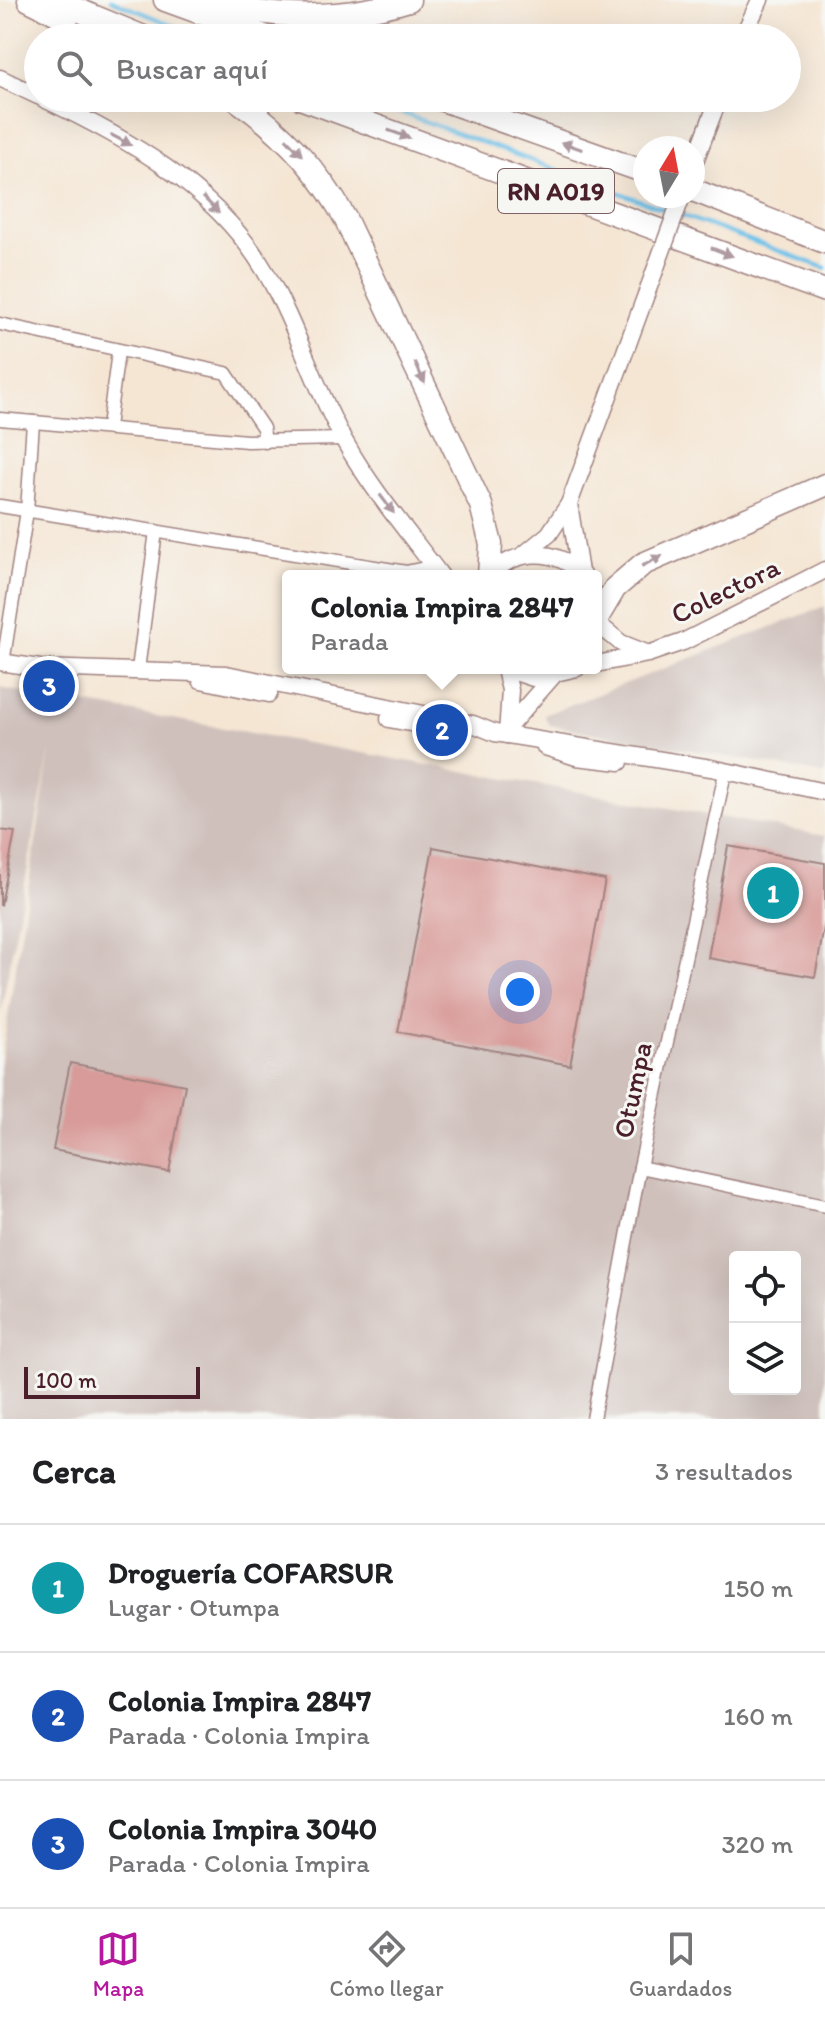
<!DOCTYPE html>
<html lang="es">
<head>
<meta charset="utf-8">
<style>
  body { margin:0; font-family:Itim,sans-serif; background:#f2f2f2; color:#202124 }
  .controls { position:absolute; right:24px; bottom:24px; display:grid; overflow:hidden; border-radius:8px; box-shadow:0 8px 32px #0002 }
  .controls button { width:72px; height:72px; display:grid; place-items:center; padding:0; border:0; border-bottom:2px solid #e0e0e0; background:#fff; color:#202124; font:40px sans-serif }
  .compass { position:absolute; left:633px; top:136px; width:72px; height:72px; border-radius:50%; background:#fff; box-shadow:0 8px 32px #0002; rotate:10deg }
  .scale { position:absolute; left:24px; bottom:20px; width:176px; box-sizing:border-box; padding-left:8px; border:4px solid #4a1f2b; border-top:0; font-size:22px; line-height:28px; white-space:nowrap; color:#4a1f2b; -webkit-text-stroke:6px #f6f6f2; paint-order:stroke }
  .you { position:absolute; left:520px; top:992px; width:28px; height:28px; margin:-20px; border:6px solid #fff; border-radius:50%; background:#1a73e8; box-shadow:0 0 0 12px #1a73e833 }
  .badge { display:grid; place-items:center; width:52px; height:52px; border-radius:50%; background:#b5179e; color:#fff; font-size:26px; font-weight:700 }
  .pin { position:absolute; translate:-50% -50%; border:4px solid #fff; box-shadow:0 2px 8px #0006 }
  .popup { position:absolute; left:282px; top:570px; width:320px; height:104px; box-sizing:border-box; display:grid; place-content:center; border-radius:8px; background:#fff; filter:drop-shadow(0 2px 6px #0005); font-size:26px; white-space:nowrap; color:#757577 }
  .popup b { font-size:30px; color:#202124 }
  .popup::after { content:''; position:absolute; left:50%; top:100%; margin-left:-16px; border:16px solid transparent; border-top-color:#fff }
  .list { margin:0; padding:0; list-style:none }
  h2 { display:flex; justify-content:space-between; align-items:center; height:104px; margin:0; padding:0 32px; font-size:34px }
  h2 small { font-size:26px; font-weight:400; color:#757577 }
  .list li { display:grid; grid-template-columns:52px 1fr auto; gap:24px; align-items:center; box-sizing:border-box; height:128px; padding:0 32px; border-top:2px solid #e0e0e0 }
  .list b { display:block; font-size:30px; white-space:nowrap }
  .list p { margin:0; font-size:26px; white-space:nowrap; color:#757577 }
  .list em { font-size:26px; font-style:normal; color:#757577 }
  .icon { flex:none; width:44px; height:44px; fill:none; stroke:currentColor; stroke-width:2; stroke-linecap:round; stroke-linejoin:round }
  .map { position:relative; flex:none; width:825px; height:1419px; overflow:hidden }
  .search { position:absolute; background:#fff; box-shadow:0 8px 32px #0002; left:24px; right:24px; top:24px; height:88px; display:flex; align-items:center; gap:20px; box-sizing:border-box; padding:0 28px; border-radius:44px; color:#757577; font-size:30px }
  .sheet { height:488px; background:#fff }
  nav { display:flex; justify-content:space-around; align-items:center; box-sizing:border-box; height:112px; border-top:2px solid #e0e0e0; background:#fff; font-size:22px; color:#757577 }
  nav a { display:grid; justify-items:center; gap:4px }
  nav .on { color:#b5179e }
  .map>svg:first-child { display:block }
</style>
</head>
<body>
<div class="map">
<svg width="825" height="1419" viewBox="0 0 825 1419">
  <rect width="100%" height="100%" fill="#f6f6f2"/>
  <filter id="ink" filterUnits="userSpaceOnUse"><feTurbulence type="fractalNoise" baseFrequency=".0125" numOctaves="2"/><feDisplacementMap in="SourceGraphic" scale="16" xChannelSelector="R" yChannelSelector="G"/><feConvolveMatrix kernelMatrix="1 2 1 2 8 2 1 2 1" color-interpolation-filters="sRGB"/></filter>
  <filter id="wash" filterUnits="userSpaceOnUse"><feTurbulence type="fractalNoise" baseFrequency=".006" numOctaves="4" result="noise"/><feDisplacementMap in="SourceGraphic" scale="32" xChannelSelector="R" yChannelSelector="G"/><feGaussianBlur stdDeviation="1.8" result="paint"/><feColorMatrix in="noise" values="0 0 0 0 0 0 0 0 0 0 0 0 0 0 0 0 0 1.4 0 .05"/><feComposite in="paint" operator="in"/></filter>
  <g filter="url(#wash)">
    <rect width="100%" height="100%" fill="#f5e6d4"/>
    <g fill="#cfc0bb" fill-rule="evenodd">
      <path d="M825 606V774L549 725 544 715Z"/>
      <path d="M0 688 825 836V1419H0V1067L51 745 0 1015ZM735 1257H795V1389H735Z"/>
    </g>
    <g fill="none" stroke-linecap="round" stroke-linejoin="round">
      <g stroke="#6ec3eb" stroke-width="4">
        <path d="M111 0 204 38"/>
        <path d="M361 98 672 212"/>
        <path d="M681 215 825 268"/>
      </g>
    </g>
    <g id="blocks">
      <g fill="#d89b99">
        <path d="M0 830 15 832 1 905H0Z"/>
        <path d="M728 846 825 863V922L815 977 708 958Z"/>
        <path d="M433 847 605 880 570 1065 398 1032Z"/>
        <path d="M70 1063 185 1085 169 1172 53 1150Z"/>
      </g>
    </g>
  </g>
  <g filter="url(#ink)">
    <use href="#blocks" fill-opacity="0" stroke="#a08280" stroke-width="2"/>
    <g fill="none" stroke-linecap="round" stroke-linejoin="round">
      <defs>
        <g id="street">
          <path d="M0 324 226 373 263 428 265 442"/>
          <path d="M0 419 247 441 343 439"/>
          <path d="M108 427 118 352"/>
          <path d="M0 506 406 572 434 566"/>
          <path d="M3 663 27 511 33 422"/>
          <path d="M138 670 156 531"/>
          <path d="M640 1167 825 1206"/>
          <path d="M593 1419 640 1167 725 773"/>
        </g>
        <g id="secondary">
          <path d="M742 38 760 0"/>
          <path d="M0 78 38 96"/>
          <path d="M42 98C127 138 215 187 265 271 297 325 314 387 345 442 372 490 408 532 441 576"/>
          <path d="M693 166 719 98"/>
          <path d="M569 504 580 572"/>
          <path d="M522 556 549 534 569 504 654 273"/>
          <path d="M489 576C516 548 557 547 583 576"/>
          <path d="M598 624 621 643 646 653"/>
          <path d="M0 662 40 668 226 674 473 724 495 733 711 768 825 792"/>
          <path d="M596 664 648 654 683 642 825 570"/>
          <path d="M503 668 533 678 577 668"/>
          <path d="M505 669 510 690 507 735"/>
          <path d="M201 680 269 694"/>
          <path d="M389 719 457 732"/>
          <path d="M510 725 553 676"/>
          <path d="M545 747 576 757 620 762"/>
        </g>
        <g id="highway">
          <path d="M29 0 67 19"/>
          <path d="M54 0 146 38"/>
          <path d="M165 0 270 38"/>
          <path d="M206 0C271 21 343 20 409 0"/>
          <path d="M234 98C281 130 317 168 345 218L481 505 491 544 489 576"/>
          <path d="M300 98 825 291"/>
          <path d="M437 98 645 172"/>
          <path d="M693 190 825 242"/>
          <path d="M599 615 615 588 643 564 825 485"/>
        </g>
      </defs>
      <use href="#street" stroke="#a08280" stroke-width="15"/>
      <use href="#secondary" stroke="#a08280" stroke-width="19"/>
      <use href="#highway" stroke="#a08280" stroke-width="25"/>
      <use href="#street" stroke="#fff" stroke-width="12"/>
      <use href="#secondary" stroke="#fff" stroke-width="16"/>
      <use href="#highway" stroke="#fff" stroke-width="22"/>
      <defs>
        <path id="secondary-bridge" d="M654 273 682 196"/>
      </defs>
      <use href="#secondary-bridge" stroke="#a08280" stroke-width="19" stroke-linecap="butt"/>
      <use href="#secondary-bridge" stroke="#fff" stroke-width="16"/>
    </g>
    <defs><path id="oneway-solid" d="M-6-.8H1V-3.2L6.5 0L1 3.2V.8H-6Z" transform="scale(2)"/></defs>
    <g fill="#ae9aa0">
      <use href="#oneway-solid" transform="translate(399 134) rotate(20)"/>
      <use href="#oneway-solid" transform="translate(121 140) rotate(28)"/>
      <use href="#oneway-solid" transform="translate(572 146) rotate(-161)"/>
      <use href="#oneway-solid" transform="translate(294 147) rotate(47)"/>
      <use href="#oneway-solid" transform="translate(211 205) rotate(46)"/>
      <use href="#oneway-solid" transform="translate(722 252) rotate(21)"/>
      <use href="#oneway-solid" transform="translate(420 373) rotate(65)"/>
      <use href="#oneway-solid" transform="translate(387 504) rotate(53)"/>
      <use href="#oneway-solid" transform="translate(652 561) rotate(-27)"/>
    </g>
  </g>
  <g text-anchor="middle" stroke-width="6" stroke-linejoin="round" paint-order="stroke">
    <rect fill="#f6f6f2" stroke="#7e6067" stroke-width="2" x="498" y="169" width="116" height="44" rx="6"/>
    <g font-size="26" font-weight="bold" fill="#4a1f2b">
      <text x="556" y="200">RN A019</text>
    </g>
    <g font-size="28" fill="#4a1f2b" stroke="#f6f6f2">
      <text transform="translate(725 590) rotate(-26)" y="10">Colectora</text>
      <text transform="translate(632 1090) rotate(-78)" y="10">Otumpa</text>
    </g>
  </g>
</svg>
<div class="controls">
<button><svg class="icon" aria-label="locate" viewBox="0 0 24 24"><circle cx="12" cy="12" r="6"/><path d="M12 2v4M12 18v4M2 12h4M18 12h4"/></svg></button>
<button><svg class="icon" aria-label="layers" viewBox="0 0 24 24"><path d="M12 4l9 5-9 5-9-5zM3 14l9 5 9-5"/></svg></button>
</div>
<svg class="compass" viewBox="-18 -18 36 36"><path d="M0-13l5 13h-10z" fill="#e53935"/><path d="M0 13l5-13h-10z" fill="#757577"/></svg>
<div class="scale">100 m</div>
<div class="you"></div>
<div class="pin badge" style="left:773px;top:893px;background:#0f9aa8">1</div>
<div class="pin badge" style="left:442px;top:730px;background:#1a4fb4">2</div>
<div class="popup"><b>Colonia Impira 2847</b>Parada</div>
<div class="pin badge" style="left:49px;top:686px;background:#1a4fb4">3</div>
<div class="search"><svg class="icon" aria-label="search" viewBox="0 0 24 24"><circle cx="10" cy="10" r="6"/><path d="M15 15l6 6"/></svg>Buscar aquí</div>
</div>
<section class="sheet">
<h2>Cerca<small>3 resultados</small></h2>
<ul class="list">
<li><span class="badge" style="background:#0f9aa8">1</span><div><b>Droguería COFARSUR</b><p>Lugar · Otumpa</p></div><em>150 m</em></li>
<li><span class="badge" style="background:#1a4fb4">2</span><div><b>Colonia Impira 2847</b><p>Parada · Colonia Impira</p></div><em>160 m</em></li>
<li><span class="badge" style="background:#1a4fb4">3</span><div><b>Colonia Impira 3040</b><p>Parada · Colonia Impira</p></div><em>320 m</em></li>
</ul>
</section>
<nav>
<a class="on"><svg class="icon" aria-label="map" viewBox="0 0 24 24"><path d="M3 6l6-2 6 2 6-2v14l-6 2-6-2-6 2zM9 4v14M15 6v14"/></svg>Mapa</a>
<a><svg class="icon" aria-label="directions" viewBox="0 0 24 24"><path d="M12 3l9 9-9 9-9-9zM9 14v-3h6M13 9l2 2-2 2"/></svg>Cómo llegar</a>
<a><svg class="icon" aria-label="saved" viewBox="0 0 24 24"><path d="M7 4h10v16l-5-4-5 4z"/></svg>Guardados</a>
</nav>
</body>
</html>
